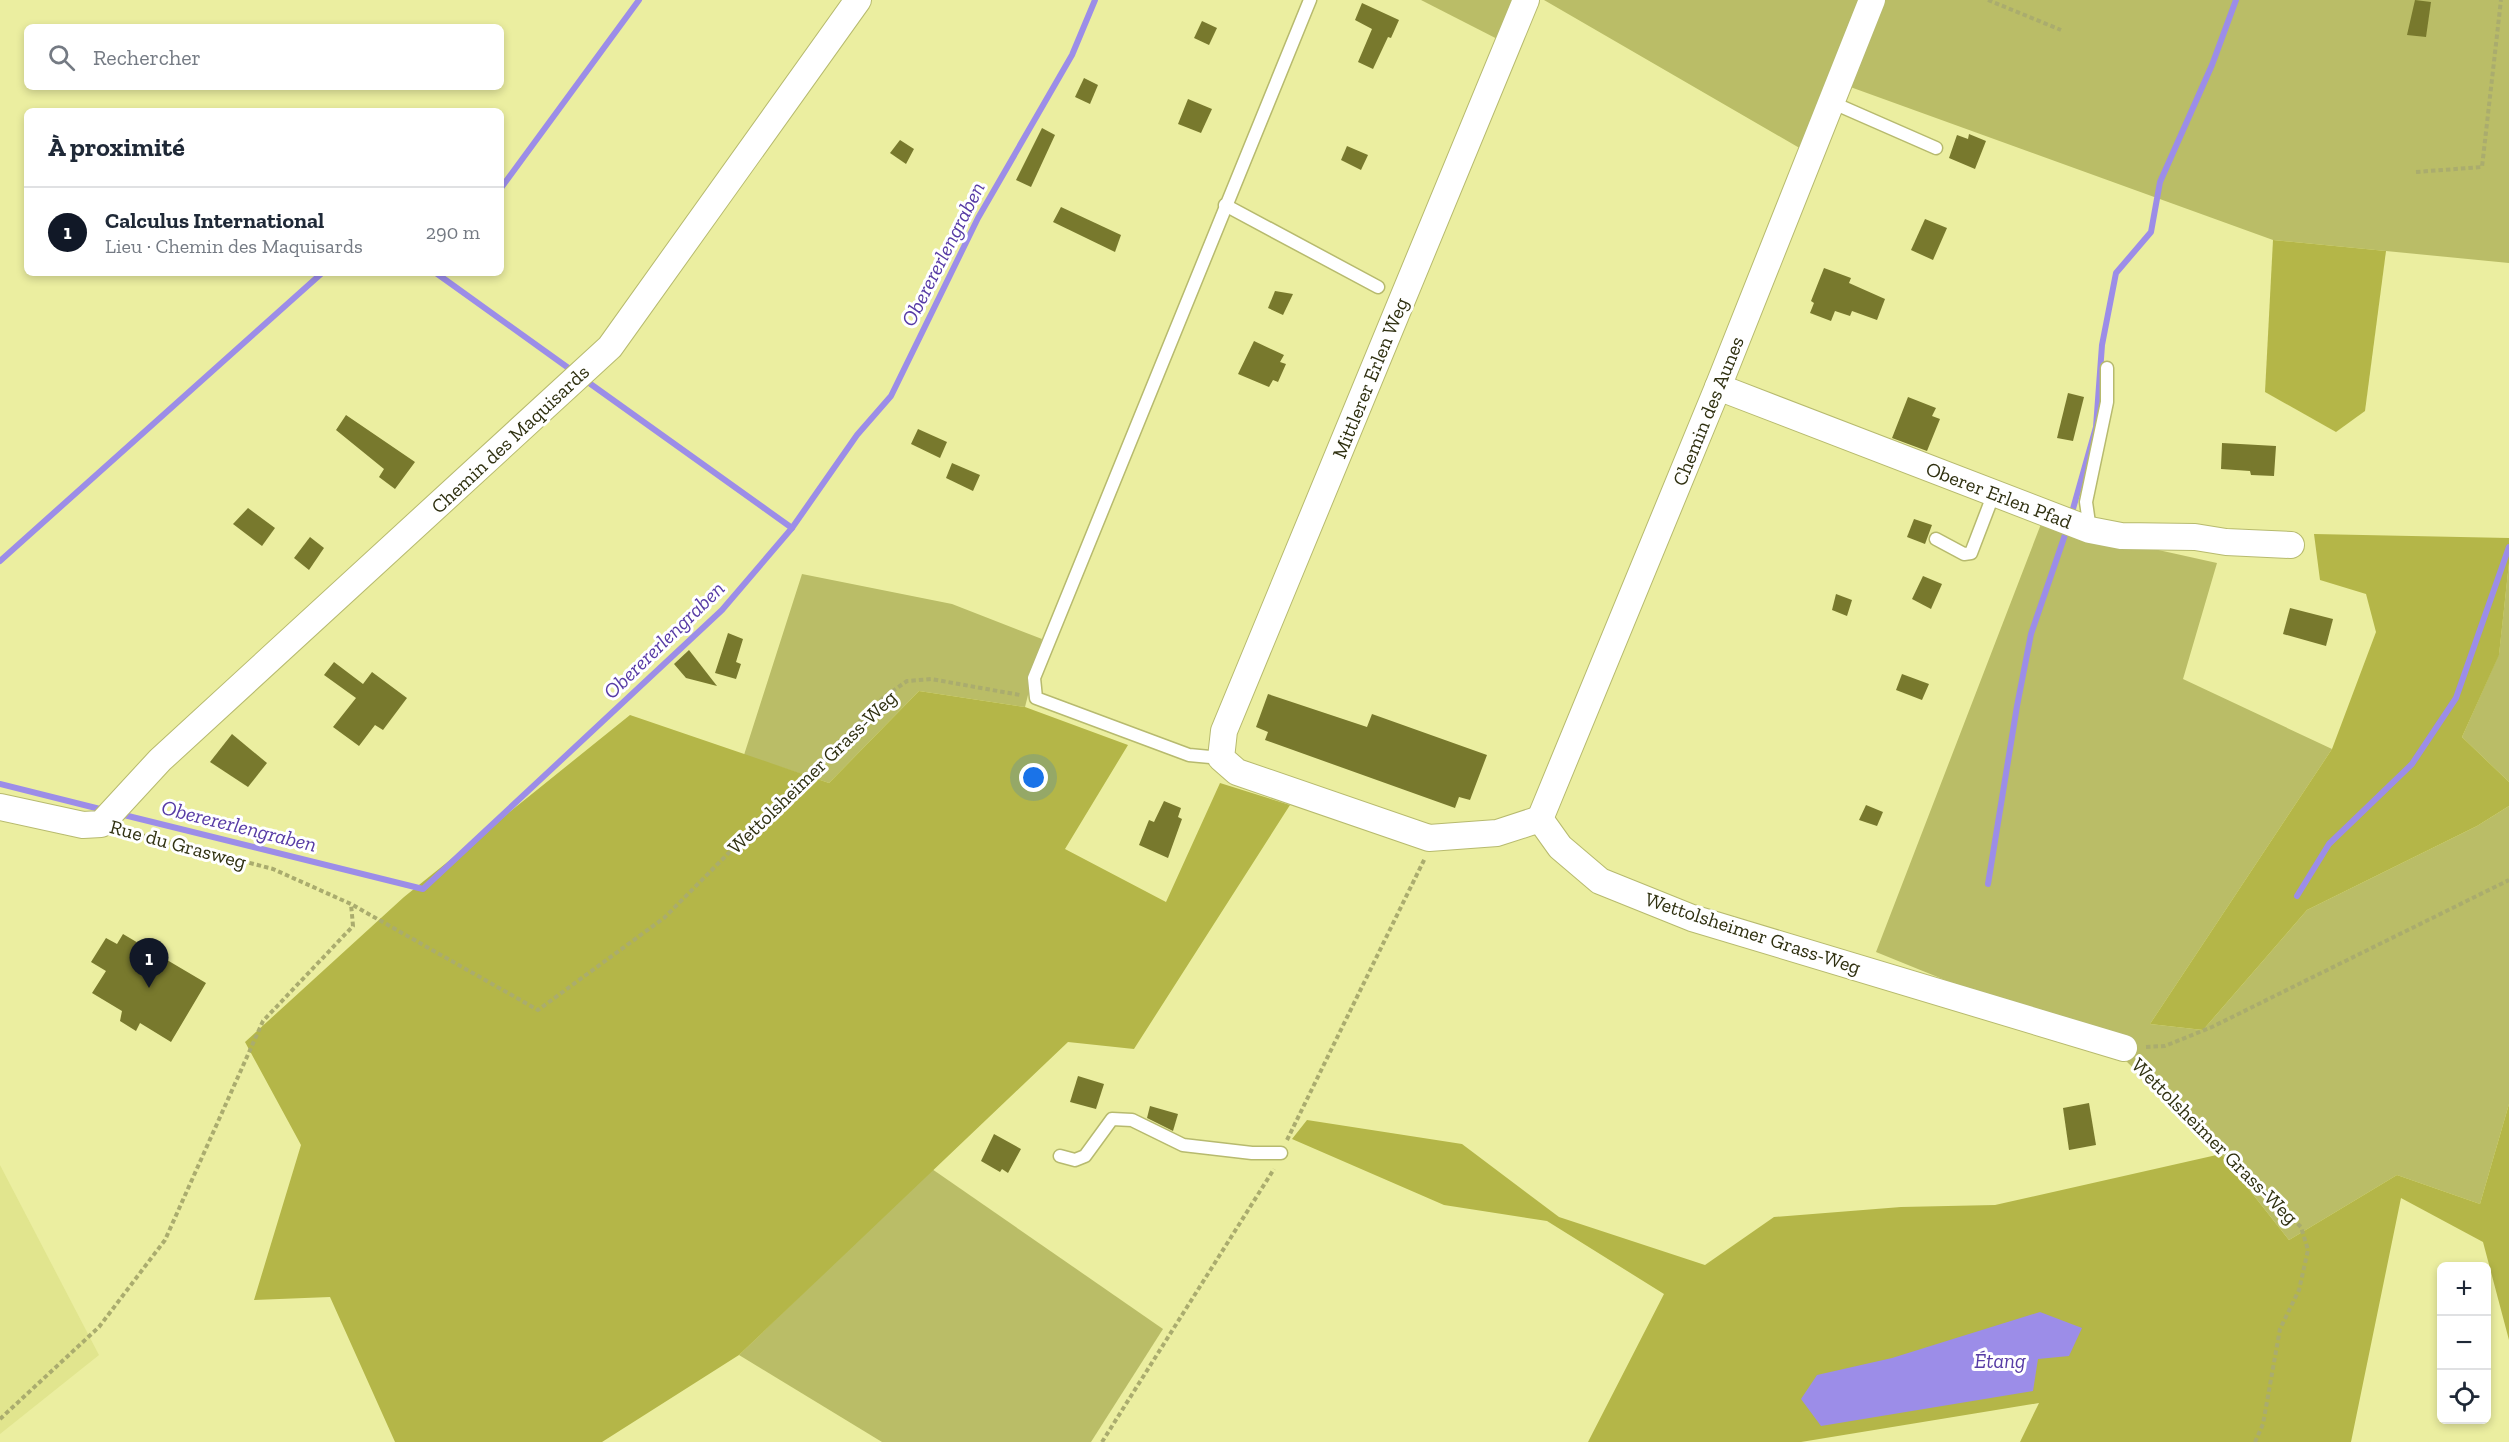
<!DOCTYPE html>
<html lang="fr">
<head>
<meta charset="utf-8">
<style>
  body { margin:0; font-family:"Zilla Slab",serif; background:#f2f2f3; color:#1f2937 }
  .controls { position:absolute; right:18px; bottom:18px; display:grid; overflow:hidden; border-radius:9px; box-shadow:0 3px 9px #0003 }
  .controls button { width:54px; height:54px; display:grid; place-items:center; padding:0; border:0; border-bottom:2px solid #e0e1e3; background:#fff; color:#1f2937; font:30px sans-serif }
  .you { position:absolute; left:1034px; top:778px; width:21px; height:21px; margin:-15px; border:4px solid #fff; border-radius:50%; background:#1a73e8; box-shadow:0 0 0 9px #1a73e833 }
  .badge { display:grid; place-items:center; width:39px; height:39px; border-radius:50%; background:#111827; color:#fff; font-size:20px; font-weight:700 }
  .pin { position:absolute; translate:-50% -50px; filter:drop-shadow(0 2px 3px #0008) }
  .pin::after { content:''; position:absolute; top:32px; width:21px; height:18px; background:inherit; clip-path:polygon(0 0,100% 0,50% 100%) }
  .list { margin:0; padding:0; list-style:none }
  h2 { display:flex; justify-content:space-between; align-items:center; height:78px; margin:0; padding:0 24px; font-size:26px }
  h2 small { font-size:20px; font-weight:400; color:#747a83 }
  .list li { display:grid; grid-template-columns:39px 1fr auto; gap:18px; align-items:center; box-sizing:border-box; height:90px; padding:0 24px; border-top:2px solid #e0e1e3 }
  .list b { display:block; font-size:22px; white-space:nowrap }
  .list p { margin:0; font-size:20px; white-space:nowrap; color:#747a83 }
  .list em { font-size:20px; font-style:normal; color:#747a83 }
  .icon { flex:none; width:33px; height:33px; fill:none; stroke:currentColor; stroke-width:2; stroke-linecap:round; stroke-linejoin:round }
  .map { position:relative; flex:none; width:2509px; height:1442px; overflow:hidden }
  .search { position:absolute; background:#fff; box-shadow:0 3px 9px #0003; left:24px; top:24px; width:480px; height:66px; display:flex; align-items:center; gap:15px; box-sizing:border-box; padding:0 21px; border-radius:9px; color:#747a83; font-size:22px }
  .panel { position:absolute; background:#fff; box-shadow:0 3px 9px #0003; left:24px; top:108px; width:480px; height:168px; border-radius:9px }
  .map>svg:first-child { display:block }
</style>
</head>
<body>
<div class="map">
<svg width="2509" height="1442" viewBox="0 0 2509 1442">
  <rect width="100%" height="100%" fill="#ebeea0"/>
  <path fill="#e1e58e" d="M0 1165 99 1355 0 1434Z"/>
  <g fill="#babd67">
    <path d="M1421 0H1538L1513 47Z"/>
    <path d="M1544 0H2509V263L2273 240 1831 80 1803 150Z"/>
    <path d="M2041 524 2217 563 2183 679 2332 749 2150 1024 2203 1030 2307 910 2477 826 2509 806V1104L2480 1204 2397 1175 2289 1240 2221 1154 2124 1059 1977 993 1876 952Z"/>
    <path d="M2509 563V782L2462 737 2499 654Z"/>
    <path d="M802 574 952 604 1042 639 1025 707 919 691 829 783 744 755Z"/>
    <path d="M932 1169 1163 1329 1091 1442H882L739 1355Z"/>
  </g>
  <g fill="#b4b648">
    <path d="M2273 240 2386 251 2365 411 2336 432 2265 392Z"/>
    <path d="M2314 534 2509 538V563L2499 655 2462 737 2509 782V806L2477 826 2307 910 2203 1030 2150 1024 2332 749 2376 632 2366 594 2320 580Z"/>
    <path d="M919 691 1025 707 1128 745 1065 849 1166 902 1220 783 1290 805 1134 1049 1068 1042 739 1355 602 1442H395L330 1297 254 1300 301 1145 245 1042 404 897 630 715 829 783Z"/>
    <path d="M2509 1104V1340L2483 1242 2401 1198 2351 1442H2020L2039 1403 1801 1442H1588L1664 1294 1547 1221 1444 1205 1292 1139 1307 1120 1462 1144 1559 1217 1705 1265 1774 1217 1901 1207 1995 1205 2221 1154 2289 1240 2397 1175 2480 1204Z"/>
  </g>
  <path fill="#9c8de8" d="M2040 1312 2082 1328 2069 1356 2038 1359 2033 1391 1821 1426 1801 1399 1817 1375 1892 1358Z"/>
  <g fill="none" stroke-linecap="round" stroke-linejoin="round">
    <g stroke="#9c8de8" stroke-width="6">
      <path d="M501 188 639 0"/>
      <path d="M436 273 574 372"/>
      <path d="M585 380 792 528"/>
      <path d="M2071 516 2096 427 2102 345 2116 273 2151 232 2160 182 2212 65 2236 0"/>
      <path d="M0 561 322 273"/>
      <path d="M0 784 104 810"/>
      <path d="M120 814 423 889 722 610 792 528 857 435 891 396 978 218 1072 55 1095 0"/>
      <path d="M1988 884 2017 706 2031 634 2067 529"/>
      <path d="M2297 896 2329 844 2412 764 2456 698 2509 547"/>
    </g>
  </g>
  <g fill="#78792d">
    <path d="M2415 0 2431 2 2426 37 2407 35Z"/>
    <path d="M1362 3 1399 20 1391 38 1388 37 1373 69 1358 62 1372 29 1355 20Z"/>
    <path d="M1202 21 1217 28 1209 45 1194 38Z"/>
    <path d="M1084 78 1098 85 1090 104 1075 97Z"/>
    <path d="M1188 99 1212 109 1201 133 1178 124Z"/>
    <path d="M1042 128 1055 135 1031 187 1016 180Z"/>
    <path d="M1969 134 1986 141 1975 169 1949 158 1957 135 1968 139Z"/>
    <path d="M900 140 914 149 906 164 890 153Z"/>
    <path d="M1347 146 1368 155 1361 170 1341 160Z"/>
    <path d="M1061 207 1121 235 1115 252 1053 222Z"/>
    <path d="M1925 219 1947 228 1933 260 1911 250Z"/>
    <path d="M1824 268 1851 278 1849 283 1885 299 1877 320 1852 311 1850 316 1835 311 1831 321 1810 313 1814 303 1811 301Z"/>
    <path d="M1275 291 1293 294 1283 315 1268 308Z"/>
    <path d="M1254 341 1284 355 1280 362 1286 364 1278 382 1273 380 1269 387 1238 374Z"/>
    <path d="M2068 393 2084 397 2073 441 2057 438Z"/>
    <path d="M1908 397 1936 408 1932 416 1940 419 1927 451 1892 438Z"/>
    <path d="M346 415 415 462 395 489 379 477 384 469 336 430Z"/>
    <path d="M918 429 947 442 940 458 911 444Z"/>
    <path d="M2222 443 2276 446 2274 476 2251 475 2250 471 2221 469Z"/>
    <path d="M952 463 980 475 973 491 946 478Z"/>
    <path d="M248 508 275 528 262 546 233 524Z"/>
    <path d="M1914 519 1932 525 1925 544 1907 537Z"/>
    <path d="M310 537 324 548 309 570 294 558Z"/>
    <path d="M1923 576 1942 584 1931 609 1912 599Z"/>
    <path d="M1836 594 1852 600 1847 616 1832 610Z"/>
    <path d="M2290 608 2333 619 2326 646 2283 634Z"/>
    <path d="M728 633 743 639 736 662 741 664 736 679 715 673Z"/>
    <path d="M689 650 717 686 686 678 674 664Z"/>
    <path d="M334 662 363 684 372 672 407 698 383 730 375 725 359 746 333 727 356 698 324 675Z"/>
    <path d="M1902 674 1929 684 1922 700 1896 690Z"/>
    <path d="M1268 694 1367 727 1372 714 1487 755 1470 800 1459 797 1455 808 1265 740 1268 732 1256 727Z"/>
    <path d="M232 734 267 763 248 787 210 762Z"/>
    <path d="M1164 801 1181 808 1178 817 1182 819 1168 858 1139 845 1149 820 1154 822Z"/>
    <path d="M1866 805 1883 812 1877 826 1859 820Z"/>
    <path d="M123 934 206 983 171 1042 140 1023 136 1031 120 1021 122 1011 92 993 106 971 91 962 106 938 117 944Z"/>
    <path d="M1078 1076 1104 1084 1096 1109 1070 1102Z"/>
    <path d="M2089 1103 2096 1145 2069 1150 2063 1108Z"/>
    <path d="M1150 1106 1178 1114 1173 1131 1147 1118Z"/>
    <path d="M994 1134 1021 1149 1008 1173 1002 1169 1000 1172 981 1161Z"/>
  </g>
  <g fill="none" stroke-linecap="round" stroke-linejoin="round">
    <defs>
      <g id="service">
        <path d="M1831 102 1936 148"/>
        <path d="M1225 205 1378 287"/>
        <path d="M2090 530 2086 502 2107 402V368"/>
        <path d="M1936 539 1964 554 1971 553 1994 493"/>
        <path d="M1221 758 1189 755 1036 698 1034 678 1310 0"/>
        <path d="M1060 1156 1075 1160 1085 1156 1112 1119 1132 1120 1183 1145 1252 1153H1281"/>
      </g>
      <g id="minor">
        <path d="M1526 0 1224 731 1221 758 1237 772 1429 838 1497 833 1540 819 1560 847 1600 881 1692 918 2124 1048"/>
        <path d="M1718 387 2090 530 2121 536 2195 537 2226 542 2291 545"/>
        <path d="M0 807 83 825 101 824 160 760 610 347 858 0"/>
        <path d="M1540 819 1718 387 1872 0"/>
      </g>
    </defs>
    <use href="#service" stroke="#b7ba6e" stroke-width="15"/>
    <use href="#minor" stroke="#b7ba6e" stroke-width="28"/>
    <g stroke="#aaac6e" stroke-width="4" stroke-dasharray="4.5 3" stroke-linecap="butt">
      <path d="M1988 0 2061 30"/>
      <path d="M2416 172 2482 167 2501 0"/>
      <path d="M126 831 273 869 351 904 538 1010 664 918 884 697 907 681 931 679 1020 695"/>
      <path d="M2146 1047 2165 1046 2212 1027 2509 880"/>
      <path d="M2139 1064 2301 1227 2308 1250 2299 1290 2280 1329 2263 1424 2255 1442"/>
      <path d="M1287 1140 1425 858"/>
      <path d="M0 1419 99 1327 165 1240 263 1021 353 926 351 904"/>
      <path d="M1102 1442 1274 1169"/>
    </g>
    <use href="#service" stroke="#fff" stroke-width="12"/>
    <use href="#minor" stroke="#fff" stroke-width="26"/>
  </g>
  <g text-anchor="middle" stroke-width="6" stroke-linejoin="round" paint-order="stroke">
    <g font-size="20" fill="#2f3010" stroke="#fff">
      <text transform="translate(1370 378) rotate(-68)" y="7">Mittlerer Erlen Weg</text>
      <text transform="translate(1708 411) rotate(-68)" y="7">Chemin des Aunes</text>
      <text transform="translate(510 439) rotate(-43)" y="7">Chemin des Maquisards</text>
      <text transform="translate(1999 495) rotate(21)" y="7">Oberer Erlen Pfad</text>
      <text transform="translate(812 772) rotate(-44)" y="7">Wettolsheimer Grass-Weg</text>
      <text transform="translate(178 844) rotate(15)" y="7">Rue du Grasweg</text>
      <text transform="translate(1753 933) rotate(18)" y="7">Wettolsheimer Grass-Weg</text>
      <text transform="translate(2215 1141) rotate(45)" y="7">Wettolsheimer Grass-Weg</text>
    </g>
    <g font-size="21" font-style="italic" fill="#573ba5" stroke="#fff">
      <text transform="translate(943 254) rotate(-63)" y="7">Oberererlengraben</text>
      <text transform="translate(664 640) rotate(-44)" y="7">Oberererlengraben</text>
      <text transform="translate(239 826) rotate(14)" y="7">Oberererlengraben</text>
      <text x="2000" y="1368">Étang</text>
    </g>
  </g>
</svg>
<div class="controls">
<button>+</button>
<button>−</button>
<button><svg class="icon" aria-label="locate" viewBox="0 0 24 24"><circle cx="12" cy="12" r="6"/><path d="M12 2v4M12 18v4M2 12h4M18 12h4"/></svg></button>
</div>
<div class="you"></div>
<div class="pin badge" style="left:149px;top:988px">1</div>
<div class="search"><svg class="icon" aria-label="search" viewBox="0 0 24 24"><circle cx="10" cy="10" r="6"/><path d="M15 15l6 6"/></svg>Rechercher</div>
<section class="panel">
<h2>À proximité<small></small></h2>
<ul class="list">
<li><span class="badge">1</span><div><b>Calculus International</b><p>Lieu · Chemin des Maquisards</p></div><em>290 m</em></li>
</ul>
</section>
</div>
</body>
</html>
